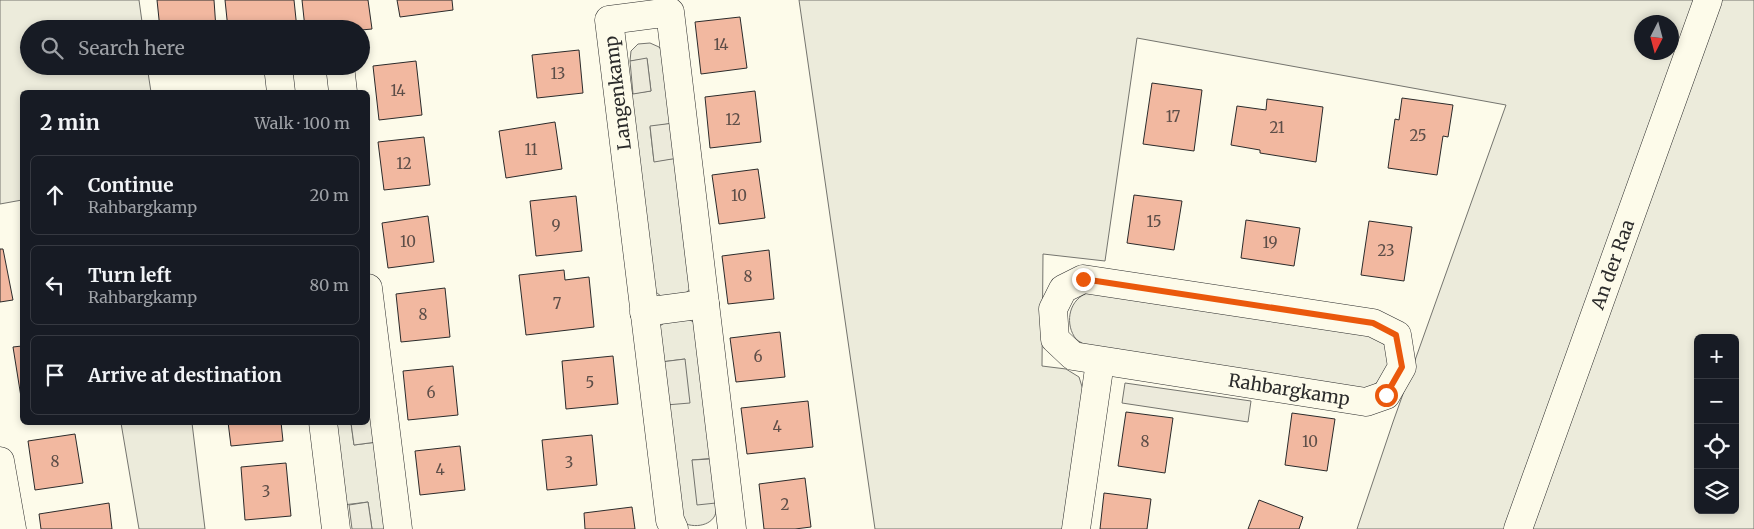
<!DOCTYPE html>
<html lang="en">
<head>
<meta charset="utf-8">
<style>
  body { margin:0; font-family:Merriweather,serif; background:#20242c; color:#f1f3f6 }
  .controls { position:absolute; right:15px; bottom:15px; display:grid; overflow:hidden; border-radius:8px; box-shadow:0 2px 8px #0003 }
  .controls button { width:45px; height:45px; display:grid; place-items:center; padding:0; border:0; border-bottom:1px solid #363941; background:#171b24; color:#f1f3f6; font:25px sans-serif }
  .compass { position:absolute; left:1634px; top:15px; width:45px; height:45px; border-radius:50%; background:#171b24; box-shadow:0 2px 8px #0003; rotate:186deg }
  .stop { position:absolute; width:15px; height:15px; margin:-11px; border:4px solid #ea580c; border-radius:50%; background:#fff }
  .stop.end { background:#ea580c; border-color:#fff; box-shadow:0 1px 5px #0008 }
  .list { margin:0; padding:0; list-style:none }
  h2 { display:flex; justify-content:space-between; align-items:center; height:65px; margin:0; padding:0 20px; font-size:21px }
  h2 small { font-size:16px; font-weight:400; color:#9ea1a6 }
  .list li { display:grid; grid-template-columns:32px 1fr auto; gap:15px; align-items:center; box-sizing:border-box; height:80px; margin:0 10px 10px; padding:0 10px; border:1px solid #363941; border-radius:8px }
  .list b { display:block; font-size:19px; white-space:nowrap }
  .list p { margin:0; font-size:16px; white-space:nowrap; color:#9ea1a6 }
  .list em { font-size:16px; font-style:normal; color:#9ea1a6 }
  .icon { flex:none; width:28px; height:28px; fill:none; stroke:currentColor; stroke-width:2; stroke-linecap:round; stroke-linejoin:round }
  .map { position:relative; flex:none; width:1754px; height:529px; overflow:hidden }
  .search { position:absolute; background:#171b24; box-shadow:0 2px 8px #0003; left:20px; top:20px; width:350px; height:55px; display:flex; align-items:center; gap:12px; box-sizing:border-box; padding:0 18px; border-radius:28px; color:#9ea1a6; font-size:19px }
  .panel { position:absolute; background:#171b24; box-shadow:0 2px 8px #0003; left:20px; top:90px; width:350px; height:335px; border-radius:8px }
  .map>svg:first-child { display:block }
</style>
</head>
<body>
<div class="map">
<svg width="1754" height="529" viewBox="0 0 1754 529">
  <rect width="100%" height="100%" fill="#fdfbea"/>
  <g fill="#ecebdb" stroke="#74746e" fill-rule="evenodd">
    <path d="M0 0H139L143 29H29V66H147L151 92H22V200L0 204Z"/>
    <path d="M799 0H1754V529H1357L1393 422 1506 105 1137 38 1105 261 1043 254 1042 366 1066 369 1079 377 1084 393 1064 529H875ZM1642 22H1672V52H1642ZM1698 338H1735V510H1698Z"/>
    <path d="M650 43 659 47 666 56 674 123 650 127 654 161 678 158 693 284C683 302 663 304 652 287L628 94 651 91 647 59 630 61 631 51 638 44Z"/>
    <path d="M1101 292 1366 332C1375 336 1383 340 1387 350 1393 362 1382 382 1370 387 1366 389 1359 388 1354 389L1090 347C1086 345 1079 342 1076 339 1065 325 1068 302 1085 294 1089 292 1096 292 1101 292Z"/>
    <path d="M683 317 694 322 716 458 692 460C698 471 714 494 716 505 719 522 701 529 686 524 683 522 681 518 679 515L666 405 685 359 661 362 658 338 660 326 670 319Z"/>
    <path d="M121 423H192L205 529H139Z"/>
    <path d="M334 423H351L354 445 377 442 388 529H372L368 502 343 505Z"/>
  </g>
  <g fill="#eceadb" stroke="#74746e">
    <path d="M647 58 651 91 633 94 630 61Z"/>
    <path d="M674 123 678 158 654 162 650 126Z"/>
    <path d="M685 359 690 403 666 405 661 362Z"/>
    <path d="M1125 383 1251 401 1248 422 1122 403Z"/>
    <path d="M368 398H372L377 442 354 445 351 423 368 422Z"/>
    <path d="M711 459 716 503 697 505 692 460Z"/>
    <path d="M368 502 372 529H352L349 505Z"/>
  </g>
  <g fill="#f2b8a0" stroke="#2b2b2b">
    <path d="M157 0H214L216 29H160Z"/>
    <path d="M225 0H294L297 29H228Z"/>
    <path d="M302 0H368L372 29 361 30V29H319V27L305 28Z"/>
    <path d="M397 0H452L453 10 400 17Z"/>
    <path d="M740 17 747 68 701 74 695 22Z"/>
    <path d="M579 50 583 93 537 98 532 55Z"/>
    <path d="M416 61 422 115 379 120 373 66Z"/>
    <path d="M1152 83 1202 90 1194 151 1143 144Z"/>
    <path d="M755 91 761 142 710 148 705 97Z"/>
    <path d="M1402 98 1453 105 1448 137 1443 136 1437 175 1388 168 1395 119 1399 120Z"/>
    <path d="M1267 99 1323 107 1316 162 1260 153V150L1231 145 1237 106 1266 110Z"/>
    <path d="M555 122 562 169 506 178 499 131Z"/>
    <path d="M424 137 430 185 384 190 378 142Z"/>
    <path d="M758 169 765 218 719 224 712 175Z"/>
    <path d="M1134 195 1182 201 1174 250 1127 243Z"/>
    <path d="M576 196 582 251 536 256 530 201Z"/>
    <path d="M428 216 434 262 388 268 382 223Z"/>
    <path d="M1246 220 1300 228 1294 266 1241 258Z"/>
    <path d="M1369 221 1412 227 1404 281 1361 275Z"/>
    <path d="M0 249H3L13 300 0 302Z"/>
    <path d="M769 250 774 299 728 304 722 256Z"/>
    <path d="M564 270 565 280 589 277 594 327 526 335 519 275Z"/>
    <path d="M445 288 450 337 401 342 396 294Z"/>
    <path d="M780 332 785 377 736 382 730 338Z"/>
    <path d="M22 346V397H21L13 347Z"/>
    <path d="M613 356 618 404 566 409 562 361Z"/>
    <path d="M453 366 458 415 408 420 403 371Z"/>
    <path d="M808 401 813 447 747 454 741 408Z"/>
    <path d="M1126 412 1173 418 1165 473 1118 466Z"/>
    <path d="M1292 413 1335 419 1327 471 1285 465Z"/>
    <path d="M228 422H281L283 441 231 446Z"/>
    <path d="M75 434 83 483 35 490 28 441Z"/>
    <path d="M592 435 597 485 547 490 542 440Z"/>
    <path d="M460 446 465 490 420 495 415 451Z"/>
    <path d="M286 463 291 516 245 520 241 467Z"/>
    <path d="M805 478 811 527 795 529H764L759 484Z"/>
    <path d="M1104 493 1151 499 1147 529H1100Z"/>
    <path d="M1259 500 1303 517 1299 529H1248Z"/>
    <path d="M109 503 112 529H41L39 514Z"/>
    <path d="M632 507 635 529H585L584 513Z"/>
  </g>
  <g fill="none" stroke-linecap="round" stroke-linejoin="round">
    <defs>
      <g id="minor">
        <path d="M278 66 281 92"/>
        <path d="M340 66 343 92"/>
        <path d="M1083 279 1373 323 1397 335 1402 367 1386 395 1366 402 1073 356 1055 339 1053 309 1063 289Z"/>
        <path d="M368 288 398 529"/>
        <path d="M644 312 705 304"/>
        <path d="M323 422 336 529"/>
        <path d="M0 461 12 529"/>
        <path d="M674 529 670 520 609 20 670 12 732 529"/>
        <path d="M1076 529 1100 362"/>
        <path id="s1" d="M1518 529 1708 0"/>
      </g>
    </defs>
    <use href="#minor" stroke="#2b2b2b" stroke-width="29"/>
    <use href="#minor" stroke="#fdfbea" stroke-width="28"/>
  </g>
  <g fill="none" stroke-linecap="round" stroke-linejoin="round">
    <path stroke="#ea580c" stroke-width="6" d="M1083 279 1373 323 1396 335 1402 367 1386 395"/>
  </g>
  <g text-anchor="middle" stroke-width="4" stroke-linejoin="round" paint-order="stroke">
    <g font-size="15" fill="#5d4e48">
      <text x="721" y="50">14</text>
      <text x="558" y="79">13</text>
      <text x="398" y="96">14</text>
      <text x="1173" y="122">17</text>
      <text x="733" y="125">12</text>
      <text x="1277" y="133">21</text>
      <text x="1418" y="141">25</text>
      <text x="531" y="155">11</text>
      <text x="404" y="169">12</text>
      <text x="739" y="201">10</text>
      <text x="1154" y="227">15</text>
      <text x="556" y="231">9</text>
      <text x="408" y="247">10</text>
      <text x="1270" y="248">19</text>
      <text x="1386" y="256">23</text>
      <text x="748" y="282">8</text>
      <text x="557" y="309">7</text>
      <text x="423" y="320">8</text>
      <text x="758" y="362">6</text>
      <text x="590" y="388">5</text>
      <text x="431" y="398">6</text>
      <text x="777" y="432">4</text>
      <text x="1145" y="447">8</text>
      <text x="1310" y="447">10</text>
      <text x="55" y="467">8</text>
      <text x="569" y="468">3</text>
      <text x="440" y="475">4</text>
      <text x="266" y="497">3</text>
      <text x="785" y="510">2</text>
    </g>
    <g font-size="18" fill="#2b2b2b" stroke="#fdfbea">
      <text transform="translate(618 93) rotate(-97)" y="6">Langenkamp</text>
      <text dy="6" stroke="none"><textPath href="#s1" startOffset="281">An der Raa</textPath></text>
      <text transform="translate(1289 390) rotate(9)" y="6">Rahbargkamp</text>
    </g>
  </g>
</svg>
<div class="controls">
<button>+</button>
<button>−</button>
<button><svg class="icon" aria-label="locate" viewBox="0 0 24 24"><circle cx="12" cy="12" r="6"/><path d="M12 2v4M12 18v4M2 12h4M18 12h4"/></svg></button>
<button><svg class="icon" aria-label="layers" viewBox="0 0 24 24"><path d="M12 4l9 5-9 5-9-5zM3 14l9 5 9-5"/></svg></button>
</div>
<svg class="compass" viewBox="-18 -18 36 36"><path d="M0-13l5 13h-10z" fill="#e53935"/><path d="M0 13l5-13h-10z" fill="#9ea1a6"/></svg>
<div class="stop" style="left:1386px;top:395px"></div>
<div class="stop end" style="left:1083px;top:279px"></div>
<div class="search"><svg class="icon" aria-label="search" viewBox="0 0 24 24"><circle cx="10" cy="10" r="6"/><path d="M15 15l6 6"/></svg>Search here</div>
<section class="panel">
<h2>2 min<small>Walk · 100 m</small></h2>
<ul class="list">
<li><svg class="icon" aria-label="ahead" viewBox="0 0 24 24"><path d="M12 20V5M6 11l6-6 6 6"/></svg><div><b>Continue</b><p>Rahbargkamp</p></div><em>20 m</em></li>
<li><svg class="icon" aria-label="left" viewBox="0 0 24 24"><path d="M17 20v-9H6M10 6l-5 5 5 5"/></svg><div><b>Turn left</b><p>Rahbargkamp</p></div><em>80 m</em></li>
<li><svg class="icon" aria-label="arrive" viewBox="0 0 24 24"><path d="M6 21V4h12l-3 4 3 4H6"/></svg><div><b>Arrive at destination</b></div></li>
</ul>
</section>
</div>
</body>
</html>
